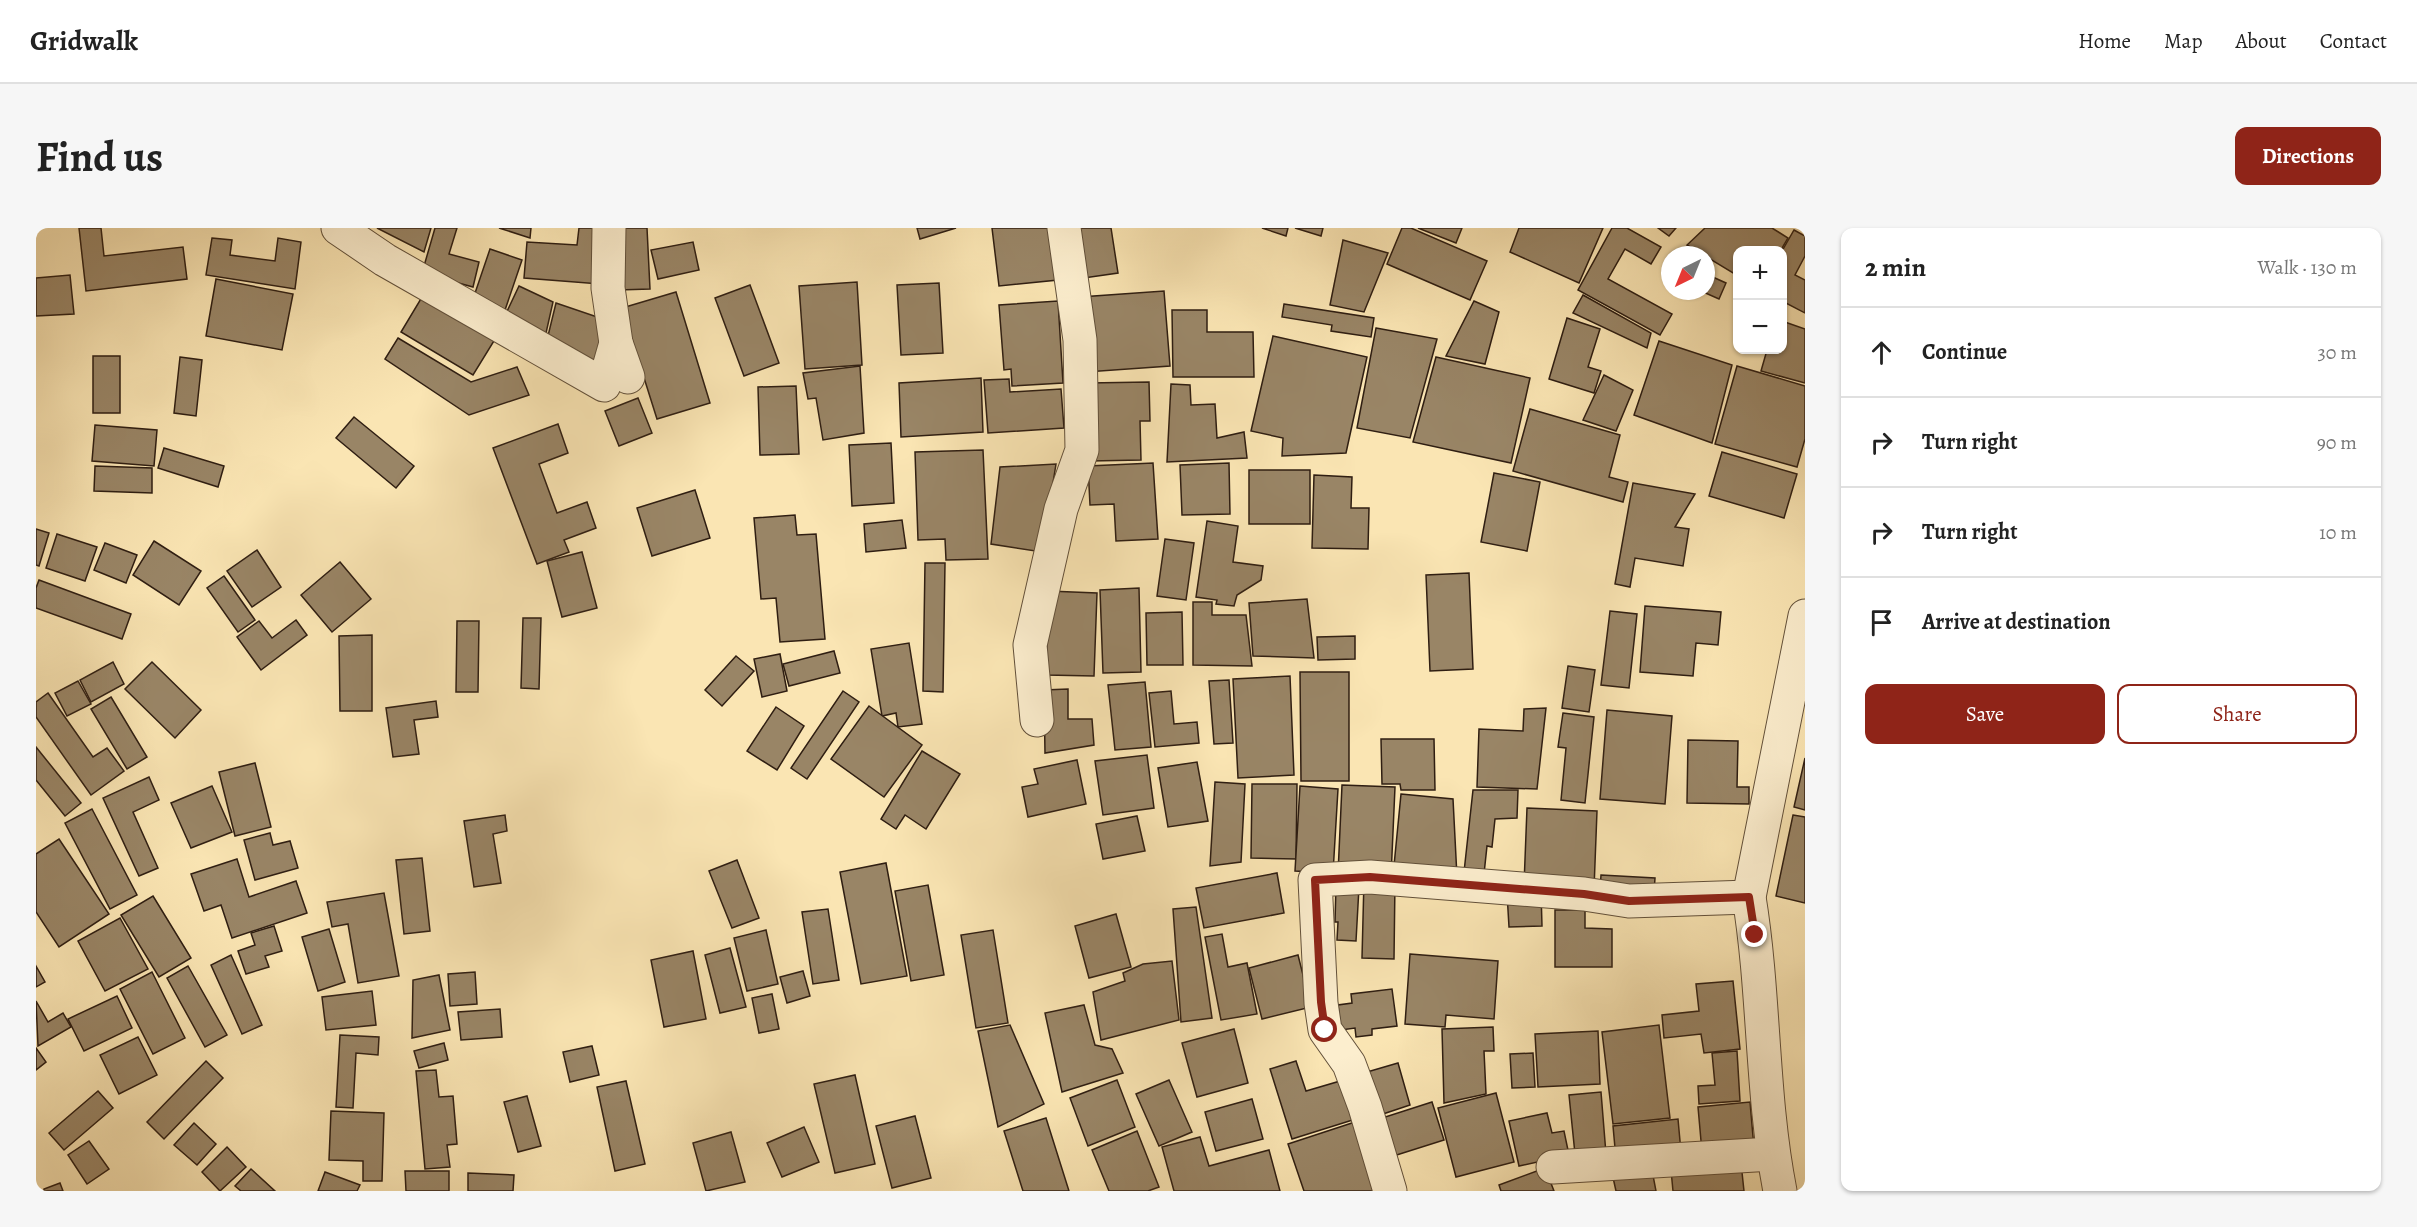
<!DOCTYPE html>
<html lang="en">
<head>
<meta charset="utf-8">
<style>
  body { margin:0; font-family:Alegreya,serif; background:#f6f6f6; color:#222 }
  .controls { position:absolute; right:18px; top:18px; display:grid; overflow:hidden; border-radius:12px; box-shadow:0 2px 4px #0004 }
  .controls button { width:54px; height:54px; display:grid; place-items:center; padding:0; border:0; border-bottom:2px solid #e0e0e0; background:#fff; color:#222; font:30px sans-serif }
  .compass { position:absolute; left:1625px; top:18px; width:54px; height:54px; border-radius:50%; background:#fff; box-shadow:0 2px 4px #0004; rotate:223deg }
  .stop { position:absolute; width:18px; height:18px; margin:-14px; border:4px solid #8f2418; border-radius:50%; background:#fff }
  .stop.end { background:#8f2418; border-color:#fff; box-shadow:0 2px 6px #0008 }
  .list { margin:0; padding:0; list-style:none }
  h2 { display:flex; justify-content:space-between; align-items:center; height:78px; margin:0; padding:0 24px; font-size:26px }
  h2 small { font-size:20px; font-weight:400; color:#767676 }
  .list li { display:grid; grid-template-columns:39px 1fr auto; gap:18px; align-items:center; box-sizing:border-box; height:90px; padding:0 24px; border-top:2px solid #e0e0e0 }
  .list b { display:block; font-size:22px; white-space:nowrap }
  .list em { font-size:20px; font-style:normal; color:#767676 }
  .actions { display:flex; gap:12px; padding:18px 24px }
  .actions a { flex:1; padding:14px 0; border:2px solid #8f2418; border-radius:12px; text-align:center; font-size:21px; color:#8f2418 }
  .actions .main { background:#8f2418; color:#fff }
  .icon { flex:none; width:33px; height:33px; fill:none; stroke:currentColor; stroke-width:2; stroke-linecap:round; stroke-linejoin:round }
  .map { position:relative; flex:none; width:1769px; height:963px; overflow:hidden; border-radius:12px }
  header { display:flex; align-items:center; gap:36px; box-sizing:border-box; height:84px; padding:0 30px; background:#fff; border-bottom:2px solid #e0e0e0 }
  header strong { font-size:28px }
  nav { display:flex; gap:33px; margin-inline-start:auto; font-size:21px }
  .intro { display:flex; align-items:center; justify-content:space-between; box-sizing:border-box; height:144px; padding:0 36px }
  h1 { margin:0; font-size:42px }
  .button { padding:15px 27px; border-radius:12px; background:#8f2418; color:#fff; font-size:21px; font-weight:700 }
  main { display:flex; gap:36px; padding:0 36px }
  aside { flex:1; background:#fff; border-radius:12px; box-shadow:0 2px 4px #0004 }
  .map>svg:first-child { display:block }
</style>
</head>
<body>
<header>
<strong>Gridwalk</strong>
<nav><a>Home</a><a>Map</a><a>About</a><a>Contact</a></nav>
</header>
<div class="intro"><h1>Find us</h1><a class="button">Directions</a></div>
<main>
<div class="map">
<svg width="1769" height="963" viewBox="0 0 1769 963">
  <rect width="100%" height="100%" fill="#fae5b3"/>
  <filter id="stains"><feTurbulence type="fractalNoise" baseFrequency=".00333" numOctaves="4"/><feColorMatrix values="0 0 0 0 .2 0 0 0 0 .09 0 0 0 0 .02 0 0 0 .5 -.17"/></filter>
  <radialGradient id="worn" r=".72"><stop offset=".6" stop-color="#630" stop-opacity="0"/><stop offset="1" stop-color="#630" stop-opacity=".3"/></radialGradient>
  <g fill="#998566" stroke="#2f1e12" stroke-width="1.5">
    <path d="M43 0H65L68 28 147 19 151 51 50 63Z"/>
    <path d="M341 0H395L388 24Z"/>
    <path d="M399 0H421L413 26 443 34 437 59 386 45Z"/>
    <path d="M463 0H495L494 10Z"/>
    <path d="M543 0H568L564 56 488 50 491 14 541 17Z"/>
    <path d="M579 0H611L614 61 582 62Z"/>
    <path d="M881 0H920L884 11Z"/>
    <path d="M956 0H1016L1022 52 963 58Z"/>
    <path d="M1034 0H1075L1082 45 1041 51Z"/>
    <path d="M1226 0H1252L1250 8Z"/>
    <path d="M1259 0H1287L1285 8Z"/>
    <path d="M1366 0H1375L1451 33 1434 72 1351 36Z"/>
    <path d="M1382 0H1426L1420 15Z"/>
    <path d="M1483 0H1567L1543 55 1474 24Z"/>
    <path d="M1576 0H1591L1625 19 1615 36 1589 21 1572 51 1636 86 1624 107 1542 62Z"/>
    <path d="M1622 0H1640L1633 8Z"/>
    <path d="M1669 0H1736L1752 10 1745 22H1702V48L1651 17Z"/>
    <path d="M1758 2 1769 8V28L1759 47 1769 52V85L1746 73V23Z"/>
    <path d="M176 10 196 12 194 27 239 33 242 10 265 14 259 61 170 47Z"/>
    <path d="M1307 12 1352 25 1328 84 1294 77Z"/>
    <path d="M657 14 663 42 622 51 615 22Z"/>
    <path d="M454 21 486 32 468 85 436 74Z"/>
    <path d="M1670 46 1690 55 1683 71 1665 63H1670Z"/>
    <path d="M34 47 38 86 0 88V50Z"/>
    <path d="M180 51 257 66 246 122 170 108Z"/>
    <path d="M821 54 826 137 769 141 763 58Z"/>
    <path d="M903 55 907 125 865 127 861 57Z"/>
    <path d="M714 57 743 135 708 148 679 70Z"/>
    <path d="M483 58 517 74 508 114 466 94Z"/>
    <path d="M1128 63 1134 138 1050 144 1044 69Z"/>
    <path d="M389 64 461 108 437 147 365 104Z"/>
    <path d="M640 64 674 175 621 191 586 80Z"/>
    <path d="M1547 67 1615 105 1611 120 1537 85Z"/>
    <path d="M1022 73 1027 155 976 158 975 141 968 142 963 77Z"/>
    <path d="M1438 73 1463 84 1449 136 1410 128Z"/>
    <path d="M520 75 573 93 562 145 510 116Z"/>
    <path d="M1248 76 1338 90 1335 109 1295 103 1296 97 1246 89Z"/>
    <path d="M1136 82H1171V104H1217L1218 149H1137Z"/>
    <path d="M1531 90 1564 101 1552 139 1565 143 1558 165 1513 151Z"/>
    <path d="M1746 93 1769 101V155L1725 143 1731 122H1746Z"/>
    <path d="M1340 100 1401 111 1374 210 1321 200Z"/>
    <path d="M1237 108 1331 129 1310 225 1246 228 1247 210 1215 203Z"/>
    <path d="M362 110 435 154 481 139 493 167 433 187 349 131Z"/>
    <path d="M1623 113 1696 137 1676 215 1598 187Z"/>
    <rect x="57" y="128" width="27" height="57"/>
    <path d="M144 129 166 132 160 188 138 185Z"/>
    <path d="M1400 129 1494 150 1475 235 1377 214Z"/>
    <path d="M824 138 828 205 787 212 780 170 772 171 767 145Z"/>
    <path d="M1701 138 1769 158V211L1761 239 1679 216Z"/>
    <path d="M1568 147 1597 162 1580 203 1547 192Z"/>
    <path d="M945 150 947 204 865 209 863 155Z"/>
    <path d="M973 151 974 164 1025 161 1028 200 952 205 948 152Z"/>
    <path d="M1113 154 1114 193H1104L1105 232 1054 233 1052 155Z"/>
    <path d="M1135 156 1154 157 1155 177 1179 176 1181 210 1208 204 1211 230 1131 234Z"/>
    <path d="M760 158 763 226 724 227 722 159Z"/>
    <path d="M602 170 616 205 583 218 569 183Z"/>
    <path d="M1494 181 1584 207 1573 249 1592 254 1587 274 1477 243Z"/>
    <path d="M318 189 378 238 360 260 300 210Z"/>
    <path d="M522 196 532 225 503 236 521 285 551 274 560 300 528 312 533 324 501 336 457 220Z"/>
    <path d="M59 197 121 202 118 238 56 233Z"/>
    <path d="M855 215 858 275 816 278 813 217Z"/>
    <path d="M128 220 188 238 182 259 122 240Z"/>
    <path d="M947 222 952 331 910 332 909 311 882 312 879 224Z"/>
    <path d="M1686 224 1761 246 1748 290 1673 268Z"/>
    <path d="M1117 235 1122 311 1080 313 1078 276 1054 277 1052 238Z"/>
    <path d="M1193 235 1194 286 1146 287 1144 237Z"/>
    <path d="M1020 236 1006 324 955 316 964 239Z"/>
    <path d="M59 238 116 240V265L58 263Z"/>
    <rect x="1213" y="242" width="61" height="54"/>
    <path d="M1458 245 1504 254 1491 323 1445 314Z"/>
    <path d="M1278 247 1316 249 1315 280H1333L1332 321 1276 320Z"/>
    <path d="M1597 255 1659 266 1639 299 1653 301 1647 338 1599 330 1594 359 1579 356Z"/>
    <path d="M659 262 674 310 616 328 601 280Z"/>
    <path d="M759 287 761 307 780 306 789 411 744 414 740 370 725 371 718 290Z"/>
    <path d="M866 292 870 320 830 324 828 296Z"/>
    <path d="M1171 293 1202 298 1197 334 1227 338 1225 352 1201 367 1198 378 1180 376 1181 372 1160 369Z"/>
    <path d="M0 301 13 305 3 338 0 337Z"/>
    <path d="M21 306 61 319 49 353 10 340Z"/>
    <path d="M1129 311 1158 315 1150 372 1121 368Z"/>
    <path d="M118 313 165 343 143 377 97 347Z"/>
    <path d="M69 315 101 327 90 355 58 342Z"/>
    <path d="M221 322 245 359 216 379 191 343Z"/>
    <path d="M546 324 561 380 526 389 511 333Z"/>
    <path d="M304 334 335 371 296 404 265 367Z"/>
    <path d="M889 335H909L907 464 887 463Z"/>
    <path d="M1433 345 1437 441 1394 443 1390 347Z"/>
    <path d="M188 348 219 392 202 404 171 360Z"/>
    <path d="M3 352 95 386 86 411 0 380V360Z"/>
    <path d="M1103 360 1105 444 1067 445 1064 362Z"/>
    <path d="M1012 363 1061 365 1058 448 1010 447Z"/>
    <path d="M1271 371 1278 430 1217 428 1213 375Z"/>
    <path d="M1157 374H1176V387H1210L1216 438 1157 437Z"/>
    <path d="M1609 378 1685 384 1682 417 1660 415 1657 448 1604 444Z"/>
    <path d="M1574 383 1601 386 1593 460 1565 457Z"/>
    <path d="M1146 384 1147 437H1111L1110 385Z"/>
    <path d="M487 390H505L503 461 485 460Z"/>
    <path d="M260 392 271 407 225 442 201 409 223 393 236 410Z"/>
    <path d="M421 393H443L442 464H420Z"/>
    <path d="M336 407V483H304L303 408Z"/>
    <path d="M1319 408V431L1282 432 1281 409Z"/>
    <path d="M873 415 886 496 862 499 860 485 846 488 835 421Z"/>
    <path d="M798 423 804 445 753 458 747 436Z"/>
    <path d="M744 426 751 463 726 469 718 431Z"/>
    <path d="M700 428 718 443 686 478 669 462Z"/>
    <path d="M77 434 88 456 55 474 44 452Z"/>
    <path d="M116 434 165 482 139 510 89 461Z"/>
    <path d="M1532 438 1559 442 1553 484 1526 480Z"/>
    <path d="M1264 444H1313V553H1265Z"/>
    <path d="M1254 448 1258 547 1202 550 1197 451Z"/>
    <path d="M1193 452 1197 515 1178 516 1173 453Z"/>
    <path d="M42 453 55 476 31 488 19 465Z"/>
    <path d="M1109 454 1115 519 1079 522 1072 457Z"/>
    <path d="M1032 461V491H1056L1058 517 1009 525 1008 462Z"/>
    <path d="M807 463 823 474 771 551 755 540Z"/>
    <path d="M1135 463 1138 496 1161 494 1163 515 1119 519 1113 465Z"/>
    <path d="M12 465 57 529 71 520 88 543 55 567 0 489V474Z"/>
    <path d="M75 469 111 529 91 541 55 481Z"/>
    <path d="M400 473 402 489 378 492 383 526 357 529 350 480Z"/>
    <path d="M833 478 886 517 848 569 795 531Z"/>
    <path d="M740 479 768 498 741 542 711 523Z"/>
    <path d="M1510 480 1501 561 1441 559 1443 501 1487 503 1488 481Z"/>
    <path d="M1571 482 1636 488 1629 576 1564 571Z"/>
    <path d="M1527 485 1558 489 1549 575 1525 572 1530 520 1522 519Z"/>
    <path d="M1345 511H1398L1399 562H1365L1364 556H1346Z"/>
    <path d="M1652 512 1702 513 1701 559H1713V576L1651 575Z"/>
    <path d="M0 519 45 575 29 588 0 552Z"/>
    <path d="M886 523 924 546 890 601 869 587 860 601 845 591Z"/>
    <path d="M1111 527 1118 580 1067 587 1059 533Z"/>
    <path d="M1769 530V582L1758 579Z"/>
    <path d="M1041 532 1050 576 992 589 986 559 1002 556 998 541Z"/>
    <path d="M1161 534 1172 593 1132 599 1122 540Z"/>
    <path d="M219 535 235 599 199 608 183 544Z"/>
    <path d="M113 549 123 572 97 584 122 640 103 648 67 570Z"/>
    <path d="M1179 554 1209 556 1205 634 1174 638Z"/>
    <path d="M1216 556H1261L1260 631 1215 630Z"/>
    <path d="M1306 557 1359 559 1355 649 1302 646Z"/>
    <path d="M176 558 196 604 155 620 135 575Z"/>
    <path d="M1264 558 1302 561 1297 645 1259 643Z"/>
    <path d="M1437 562H1482L1481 590 1459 591 1456 619 1451 618 1448 646 1428 644Z"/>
    <path d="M1365 566 1417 571 1421 649 1357 648Z"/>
    <path d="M1491 580 1561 583 1558 661 1488 657Z"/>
    <path d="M56 581 101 667 74 681 29 595Z"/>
    <path d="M469 587 471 603 457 606 465 655 438 659 428 593Z"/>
    <path d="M1757 587 1769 589V675L1740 668Z"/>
    <path d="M1101 588 1109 623 1067 631 1060 596Z"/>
    <path d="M234 605 237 617 254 613 262 640 219 652 208 612Z"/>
    <path d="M23 611 73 686 23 719 0 684V626Z"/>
    <path d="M386 630 394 703 368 706 360 632Z"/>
    <path d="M201 631 213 669 260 653 271 685 196 710 185 677 168 683 155 646Z"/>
    <path d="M701 632 723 690 696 700 673 643Z"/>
    <path d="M850 635 871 748 825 756 804 644Z"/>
    <path d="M1241 645 1248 685 1168 700 1160 660Z"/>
    <path d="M1565 647 1619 650 1618 665 1564 662Z"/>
    <path d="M1328 652 1359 653 1358 731 1326 730Z"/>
    <path d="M892 657 908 747 875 753 859 663Z"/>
    <path d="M1300 658 1323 659 1320 713 1301 712 1302 694H1299Z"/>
    <path d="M1505 663 1506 698 1473 699 1471 665Z"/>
    <path d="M348 665 363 748 322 755 312 696 296 699 291 674Z"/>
    <path d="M117 668 155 730 123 749 85 687Z"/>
    <path d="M1160 679 1176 790 1145 794 1137 681Z"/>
    <path d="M792 681 803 752 777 756 766 684Z"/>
    <path d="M1519 682H1549V700L1576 701V739H1519Z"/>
    <path d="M1080 686 1095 739 1053 750 1039 698Z"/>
    <path d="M84 690 112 741 69 763 42 713Z"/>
    <path d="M238 698 246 723 229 728 233 739 210 746 202 723 219 717 215 705Z"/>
    <path d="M293 701 309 754 282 763 266 709Z"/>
    <path d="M730 702 742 756 711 763 698 710Z"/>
    <path d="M957 702 972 795 940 800 925 707Z"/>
    <path d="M1186 706 1192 739 1211 735 1221 786 1185 792 1169 709Z"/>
    <path d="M694 720 710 779 684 785 669 727Z"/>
    <path d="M657 723 670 791 628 799 615 732Z"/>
    <path d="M1374 726 1462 733 1458 791 1410 787 1409 799 1369 796Z"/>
    <path d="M195 727 226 797 206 806 175 737Z"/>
    <path d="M1262 727 1275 779 1226 791 1213 740Z"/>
    <path d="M1136 733 1143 792 1065 812 1057 764 1089 753 1087 745 1107 736Z"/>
    <path d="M0 738 9 754 0 759Z"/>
    <path d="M152 738 191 807 169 819 131 750Z"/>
    <path d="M767 743 774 768 751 775 744 749Z"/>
    <path d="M116 744 149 810 117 826 84 761Z"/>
    <path d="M439 744 441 776 414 778 412 746Z"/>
    <path d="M403 747 414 802 376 810 377 752Z"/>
    <path d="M1697 753 1704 821 1668 825 1665 806 1628 810 1626 787 1663 783 1660 756Z"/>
    <path d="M1356 761 1361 798 1336 801V807L1320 809 1319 800 1305 802 1302 777 1316 775 1315 766Z"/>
    <path d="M336 763 340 797 290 802 286 769Z"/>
    <path d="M736 766 743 801 723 805 716 770Z"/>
    <path d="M81 768 96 800 48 823 32 791Z"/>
    <path d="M0 773 12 794 27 785 35 799 2 818Z"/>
    <path d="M1048 777 1059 817 1076 821 1087 845 1026 864 1009 785Z"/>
    <path d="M464 781 466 809 425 812 422 784Z"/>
    <path d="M974 797 1008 876 962 899 942 803Z"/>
    <path d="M1623 797 1634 890 1577 896 1566 804Z"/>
    <path d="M1457 799 1458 823H1448L1450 866 1408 875 1406 801Z"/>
    <path d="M1198 801 1212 855 1161 869 1146 815Z"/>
    <path d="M1562 803 1564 856 1502 859 1499 806Z"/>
    <path d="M304 807 343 809 342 827 320 825 317 880 300 879Z"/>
    <path d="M102 809 121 847 83 866 64 827Z"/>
    <path d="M408 815 412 832 383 840 378 823Z"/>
    <path d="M556 818 563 847 534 854 527 824Z"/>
    <path d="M0 820 10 834 0 842Z"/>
    <path d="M1701 823 1704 873 1663 876 1662 858 1679 857 1676 825Z"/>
    <path d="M1497 825 1499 859 1476 860 1474 826Z"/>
    <path d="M170 833 187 850 128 911 111 894Z"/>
    <path d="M1260 833 1270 863 1311 851 1323 890 1256 911 1234 841Z"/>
    <path d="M1362 835 1374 877 1344 887 1331 844Z"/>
    <path d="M400 842 403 869 417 868 421 916 411 917 414 939 389 941 380 843Z"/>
    <path d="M819 847 839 936 799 945 778 856Z"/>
    <path d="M1081 852 1099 899 1052 918 1034 870Z"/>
    <path d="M1133 852 1156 904 1123 918 1100 866Z"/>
    <path d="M590 853 609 936 579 943 561 859Z"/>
    <path d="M62 863 77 880 28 922 13 905Z"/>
    <path d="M1565 864 1570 926H1539L1533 867Z"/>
    <path d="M1460 865 1478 934 1420 949 1402 880Z"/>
    <path d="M491 868 505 918 482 924 468 874Z"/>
    <path d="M1216 871 1227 911 1180 923 1169 884Z"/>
    <path d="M1396 874 1408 912 1348 931 1343 891Z"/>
    <path d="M1714 874 1718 920 1666 924 1662 879Z"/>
    <path d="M295 883 348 885 346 953H327V933L293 932Z"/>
    <path d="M1511 885 1516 905 1528 903 1533 927 1483 938 1473 893Z"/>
    <path d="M879 888 895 950 856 960 840 898Z"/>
    <path d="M1010 890 1033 963H987L968 903Z"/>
    <path d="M1642 891 1645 924 1580 931 1577 898Z"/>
    <path d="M1322 893 1346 963H1268L1252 916Z"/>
    <path d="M158 895 180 916 161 937 138 917Z"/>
    <path d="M768 899 783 934 746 949 731 915Z"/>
    <path d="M1101 903 1123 959 1112 963H1073L1056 922Z"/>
    <path d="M695 904 709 954 670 963 657 915Z"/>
    <path d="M1164 909 1173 938 1233 922 1244 963H1138L1126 919Z"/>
    <path d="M53 913 73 941 51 956 32 927Z"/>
    <path d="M191 919 210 939 184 963 166 944Z"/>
    <path d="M1705 935 1708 963H1637L1635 942Z"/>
    <path d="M1615 937 1620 963H1580L1576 945Z"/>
    <path d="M1509 940 1518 963H1465L1463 957Z"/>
    <path d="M215 941 239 963H205L199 958Z"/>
    <path d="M369 943H413V963H370Z"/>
    <path d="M289 944 324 957 321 963H282Z"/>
    <path d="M432 945 478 947 477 963H432Z"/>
    <path d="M24 955 27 963H8V961Z"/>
  </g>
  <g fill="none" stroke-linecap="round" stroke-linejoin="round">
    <defs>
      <g id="minor">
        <path d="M302 0 349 32 568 157 580 115 592 149"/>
        <path d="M573 0 572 60 580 115"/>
        <path d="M1001 492 994 417 1025 281 1046 222 1044 112 1028 0"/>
        <path d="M1517 939 1736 926"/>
        <path d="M1354 963 1329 879 1313 836 1289 802 1285 775 1279 652 1334 649 1548 666 1593 673 1713 669"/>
        <path d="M1744 963C1725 866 1729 767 1713 669L1769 388"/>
      </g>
    </defs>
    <use href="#minor" stroke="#62503a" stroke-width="35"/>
    <use href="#minor" stroke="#fceece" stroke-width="33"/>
  </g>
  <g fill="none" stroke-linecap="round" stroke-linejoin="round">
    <path stroke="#8f2418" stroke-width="8" d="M1289 802 1285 774 1279 652 1334 649 1548 666 1593 673 1713 669 1719 707"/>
  </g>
  <rect width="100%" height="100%" filter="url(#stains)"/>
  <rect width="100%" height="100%" fill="url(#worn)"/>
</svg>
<div class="controls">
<button>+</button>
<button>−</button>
</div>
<svg class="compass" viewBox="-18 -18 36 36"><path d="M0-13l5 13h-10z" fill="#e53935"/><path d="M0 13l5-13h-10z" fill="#767676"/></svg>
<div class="stop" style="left:1289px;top:802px"></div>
<div class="stop end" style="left:1719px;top:707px"></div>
</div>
<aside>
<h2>2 min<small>Walk · 130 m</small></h2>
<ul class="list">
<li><svg class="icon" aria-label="ahead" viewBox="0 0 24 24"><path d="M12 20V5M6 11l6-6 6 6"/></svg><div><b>Continue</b></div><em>30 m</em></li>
<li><svg class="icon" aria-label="right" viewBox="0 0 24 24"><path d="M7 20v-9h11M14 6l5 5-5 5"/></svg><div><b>Turn right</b></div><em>90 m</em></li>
<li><svg class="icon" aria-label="right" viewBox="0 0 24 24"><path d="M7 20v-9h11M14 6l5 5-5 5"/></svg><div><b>Turn right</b></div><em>10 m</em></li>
<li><svg class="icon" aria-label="arrive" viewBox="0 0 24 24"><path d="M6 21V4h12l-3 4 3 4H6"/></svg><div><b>Arrive at destination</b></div></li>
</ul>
<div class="actions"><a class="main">Save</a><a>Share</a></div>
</aside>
</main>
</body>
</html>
